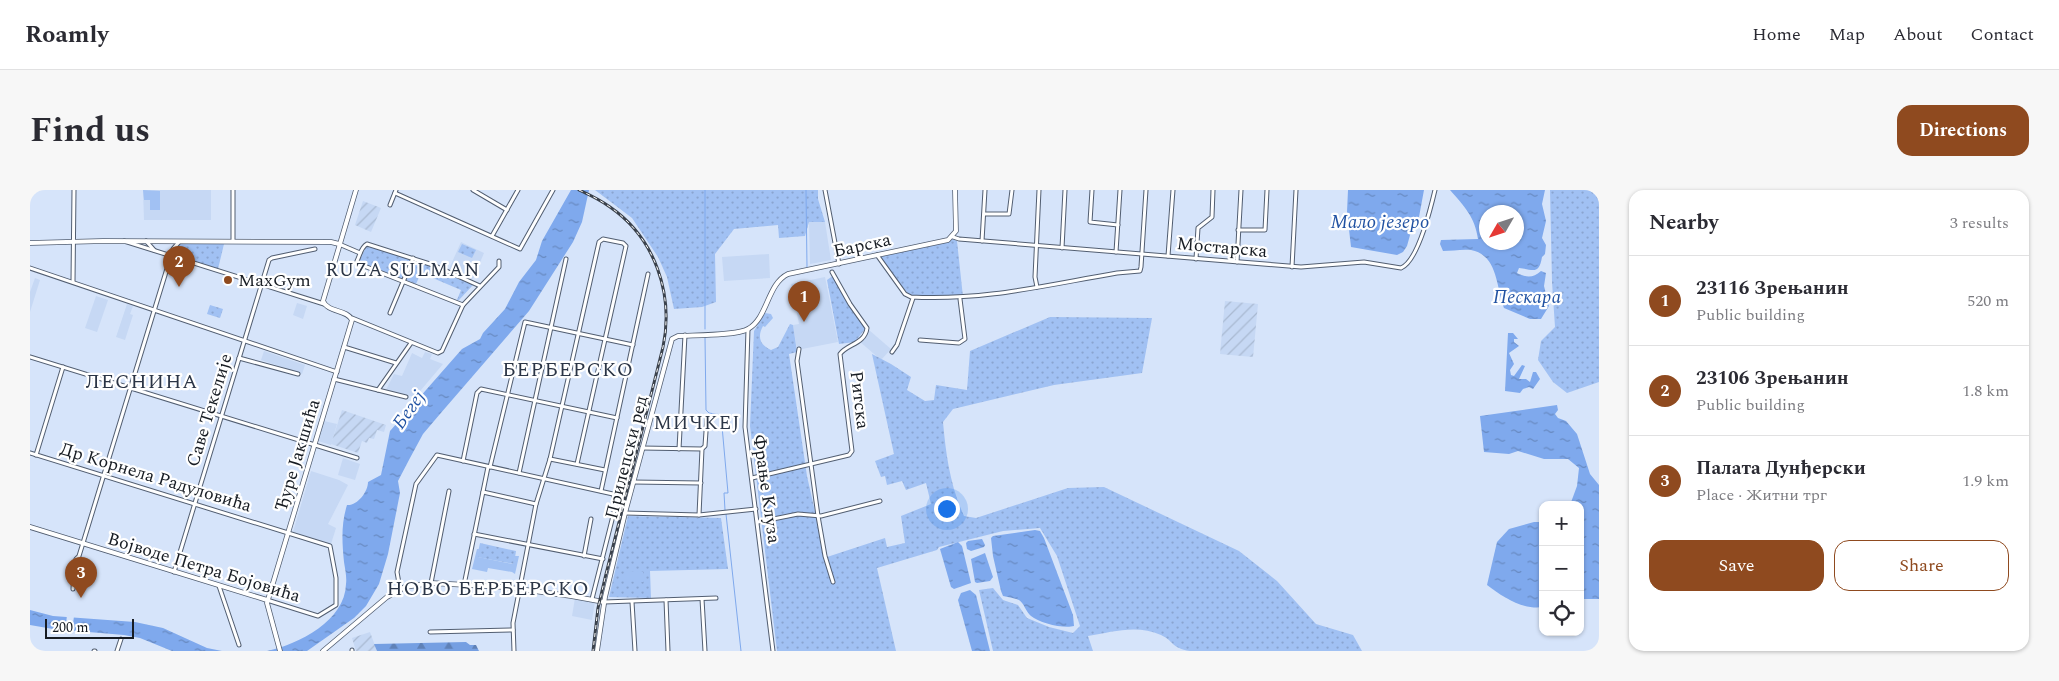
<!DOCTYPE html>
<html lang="en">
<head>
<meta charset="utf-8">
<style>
  body { margin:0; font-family:Spectral,serif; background:#f7f7f7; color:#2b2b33 }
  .controls { position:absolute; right:15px; bottom:15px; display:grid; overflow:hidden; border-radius:10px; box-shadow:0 1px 4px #0004 }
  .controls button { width:45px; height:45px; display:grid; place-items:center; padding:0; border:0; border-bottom:1px solid #e1e1e2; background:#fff; color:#2b2b33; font:25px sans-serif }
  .compass { position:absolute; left:1449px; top:15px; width:45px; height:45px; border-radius:50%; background:#fff; box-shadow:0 1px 4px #0004; rotate:231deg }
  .scale { position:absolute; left:15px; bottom:12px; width:89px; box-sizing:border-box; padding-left:5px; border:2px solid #171c23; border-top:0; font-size:14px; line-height:18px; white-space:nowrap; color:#171c23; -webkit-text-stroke:4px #fff; paint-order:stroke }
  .you { position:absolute; left:916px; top:318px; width:18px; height:18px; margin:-12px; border:4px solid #fff; border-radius:50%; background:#1a73e8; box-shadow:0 0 0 8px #1a73e833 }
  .badge { display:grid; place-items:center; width:32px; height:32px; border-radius:50%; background:#8f4a1f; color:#fff; font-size:16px; font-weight:700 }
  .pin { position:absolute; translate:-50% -41px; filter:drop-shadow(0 1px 2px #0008) }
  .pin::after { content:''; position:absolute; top:26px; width:18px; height:15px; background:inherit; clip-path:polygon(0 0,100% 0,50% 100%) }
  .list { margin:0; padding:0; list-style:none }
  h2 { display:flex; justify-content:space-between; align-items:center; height:65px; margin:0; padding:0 20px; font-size:21px }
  h2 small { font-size:16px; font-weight:400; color:#7c7c81 }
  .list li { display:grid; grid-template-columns:32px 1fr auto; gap:15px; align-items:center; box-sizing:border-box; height:90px; padding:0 20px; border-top:1px solid #e1e1e2 }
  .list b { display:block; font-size:19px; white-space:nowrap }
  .list p { margin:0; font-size:16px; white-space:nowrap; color:#7c7c81 }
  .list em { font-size:16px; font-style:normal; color:#7c7c81 }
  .actions { display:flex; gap:10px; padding:15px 20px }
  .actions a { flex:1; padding:11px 0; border:1px solid #8f4a1f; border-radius:15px; text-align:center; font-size:18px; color:#8f4a1f }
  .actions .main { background:#8f4a1f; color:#fff }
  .icon { flex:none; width:28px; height:28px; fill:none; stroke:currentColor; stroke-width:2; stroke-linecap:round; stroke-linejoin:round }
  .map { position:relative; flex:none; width:1569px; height:461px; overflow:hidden; border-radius:15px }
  header { display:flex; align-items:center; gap:30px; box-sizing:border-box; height:70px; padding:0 25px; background:#fff; border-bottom:1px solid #e1e1e2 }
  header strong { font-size:24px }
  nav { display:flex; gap:28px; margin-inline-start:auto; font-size:18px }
  .intro { display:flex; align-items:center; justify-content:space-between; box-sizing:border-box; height:120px; padding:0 30px }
  h1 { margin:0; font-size:35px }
  .button { padding:12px 22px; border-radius:15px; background:#8f4a1f; color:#fff; font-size:18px; font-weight:700 }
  main { display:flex; gap:30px; padding:0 30px }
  aside { flex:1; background:#fff; border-radius:15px; box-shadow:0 1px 4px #0004 }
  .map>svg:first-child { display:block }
</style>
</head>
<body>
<header>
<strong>Roamly</strong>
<nav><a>Home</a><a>Map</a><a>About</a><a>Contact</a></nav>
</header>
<div class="intro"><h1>Find us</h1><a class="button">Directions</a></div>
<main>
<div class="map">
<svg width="1569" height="461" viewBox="0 0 1569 461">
  <defs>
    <pattern id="industrial-furrows" width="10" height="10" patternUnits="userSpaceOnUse" patternTransform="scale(1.25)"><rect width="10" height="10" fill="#c6d8f4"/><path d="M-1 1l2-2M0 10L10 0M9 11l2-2" fill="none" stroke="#a9b9d1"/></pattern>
    <pattern id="grass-dots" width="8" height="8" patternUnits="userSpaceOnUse" patternTransform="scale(1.25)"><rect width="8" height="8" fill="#a1c1f3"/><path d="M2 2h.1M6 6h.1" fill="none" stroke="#8aa5d0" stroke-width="1.8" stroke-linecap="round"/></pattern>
    <pattern id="forest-firs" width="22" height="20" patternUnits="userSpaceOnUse" patternTransform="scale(1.25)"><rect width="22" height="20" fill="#759fe2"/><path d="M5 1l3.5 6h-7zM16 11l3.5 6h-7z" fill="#5f81b7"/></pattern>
    <pattern id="water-ripples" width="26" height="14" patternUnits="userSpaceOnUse" patternTransform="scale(1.25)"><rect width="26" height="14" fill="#7fa9ed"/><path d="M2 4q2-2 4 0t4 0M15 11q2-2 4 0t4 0" fill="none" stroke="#6789c0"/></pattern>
  </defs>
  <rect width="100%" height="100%" fill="#d6e4fa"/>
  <g fill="#c6d8f4">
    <path d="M113 0H181V30H114Z"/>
    <path d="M779 32H795L801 70 780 74Z"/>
    <path d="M431 52 454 63 443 89 419 79Z"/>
    <path d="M739 64 740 88 694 91 692 67Z"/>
    <path d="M795 87 808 152 767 160 763 135 769 134 761 94Z"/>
    <path d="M5 88 10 90 0 122V102Z"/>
    <path d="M66 106 78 110 67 142 55 138Z"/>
    <path d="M267 113 277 116 273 129 263 125Z"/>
    <path d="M97 114 103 116 100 124 103 125 95 150 86 147Z"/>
    <path d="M839 140 861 159 851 170 829 151Z"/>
    <path d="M234 161 275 175 272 184 231 170Z"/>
    <path d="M395 162 402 164 400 169 413 174 385 207 356 200 364 184 372 186 382 163 392 168Z"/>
    <path d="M294 231 307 234 301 255 288 251Z"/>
    <path d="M313 268 330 274 325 290 308 285Z"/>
    <path d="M281 281 309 290 318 295 298 334 306 338 301 354 263 342Z"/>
    <path d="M545 408 565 411 562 430 542 426Z"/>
  </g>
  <g fill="url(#industrial-furrows)">
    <path d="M333 11 351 18 341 42 325 35Z"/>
    <path d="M1195 111 1228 114 1223 167 1190 164Z"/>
    <path d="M312 220 356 235 354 242 347 240 344 249 339 248 337 253 332 251 328 263 301 254Z"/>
    <path d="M340 442 347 461H326L322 448Z"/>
  </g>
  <g fill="url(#grass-dots)">
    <path d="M565 0H788V9L795 32H779L775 46 749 48 748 35 704 39 685 64 686 112 672 117 644 119 637 87 628 67 602 28Z"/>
    <path d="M1520 0H1569V192L1537 203 1523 192 1508 170 1511 151 1525 137 1522 92Z"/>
    <path d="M922 49 927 51 933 107 879 105 849 67 910 54Z"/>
    <path d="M149 54H194L188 79 145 65 146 57Z"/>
    <path d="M432 54 446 60 442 68 428 62Z"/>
    <path d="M336 57 348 58 381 69 372 90 329 72Z"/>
    <path d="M383 69 443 95 429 110H427L431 100 391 83 386 94 374 89Z"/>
    <path d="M804 85 835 139 825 152 809 154 797 90Z"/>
    <path d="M180 115 193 119 190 128 177 124Z"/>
    <path d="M735 123 741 124 743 128 735 137 733 136C727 147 730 155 741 160L748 157 760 134 763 135 767 162 759 164 777 286 801 393H804L797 367 855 348 857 357 875 353 871 326 901 314 896 293 876 300 872 291 857 295 855 286 851 287 845 271 864 264 842 164 861 174 881 187 877 200 895 211 904 210 906 195 937 200 940 161 1020 127 1122 128 1112 183 1024 195 923 219 913 232C916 265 920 295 934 326L946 328 1038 298 1074 297 1209 361 1247 391 1286 434 1323 445 1332 461H1160C1141 458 1144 451 1131 445 1107 434 1082 442 1058 446L1063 461H963L949 400 963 398 973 410 988 415 997 428 1019 437 1043 443 1050 436 1027 366 1010 338 973 341 909 357 907 360 847 378 866 461H747L720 236 724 141Z"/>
    <path d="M598 326 691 328 698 379 620 381 621 408 579 407Z"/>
    <path d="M450 353 486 361 484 374 447 367Z"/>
  </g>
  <path fill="url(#forest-firs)" d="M436 452 440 455H446L449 461H347L344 454Z"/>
  <g fill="#a1c1f3">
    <path d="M113 0 130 1V20H120V10H114Z"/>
    <path d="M447 359H449L448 367 483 374 485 366H489L485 384 482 382 458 378 457 382 442 379Z"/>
    <path d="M595 381 613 382V392L594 391Z"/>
  </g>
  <g fill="url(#water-ripples)" fill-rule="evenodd">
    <path d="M541 0H559L552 32 543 52 499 121 410 224 393 244 380 268 368 291 370 303 358 364 349 394 336 416 324 428 277 461H237C269 454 315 431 316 394 317 387 315 379 314 372 312 352 311 334 317 315 327 316 338 302 338 292L351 285 360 241 432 159 450 149 453 143 475 119 489 92 506 70 512 51Z"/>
    <path d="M1318 0H1394L1389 27 1382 38 1377 56 1373 62 1367 65 1321 57 1317 22Z"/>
    <path d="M1420 0H1515L1512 14 1516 31 1512 48 1516 55 1515 64 1512 67C1509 86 1502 79 1489 78L1487 83C1497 88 1503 88 1511 81L1516 83 1514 96 1519 116 1511 129H1500L1474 118C1466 97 1468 65 1441 60 1432 59 1422 61 1413 61L1410 54 1411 50 1448 49C1445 27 1434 16 1420 0ZM1456 22H1486V52H1456Z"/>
    <path d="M1478 143H1483L1488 149H1484V152L1489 156 1479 163 1484 174 1480 180 1481 185 1484 186 1492 175 1495 176 1489 189H1496L1500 192 1503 182H1506L1510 189 1503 199 1499 197 1493 199 1490 203 1475 201Z"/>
    <path d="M1527 215 1528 220 1525 224 1528 228 1536 231 1547 244 1560 284 1569 295V409H1550V315H1540L1547 296 1549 278 1538 269H1514L1488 261 1479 264 1454 262 1450 226Z"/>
    <path d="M1504 332H1513V417C1492 420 1473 407 1457 395L1467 352 1479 339Z"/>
    <path d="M1005 340 1010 341 1014 348 1043 425 1044 436C1034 439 1009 433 1001 426 996 422 994 413 989 410 984 408 978 407 973 406L971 401 963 366 961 348 963 346Z"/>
    <path d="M952 349 955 355 954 357 941 361 937 359 936 353 938 351Z"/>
    <path d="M928 352 932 356 941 393 924 399 921 397 910 359Z"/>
    <path d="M955 363 963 387 960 391 947 393 945 392 941 369Z"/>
    <path d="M940 400 946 405 960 461H942L928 410 931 403Z"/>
    <path d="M0 420 23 426 105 432 133 438 177 458 192 461H142L110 448 94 445 23 439 0 435Z"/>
  </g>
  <path fill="#d6e4fa" d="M37 425 44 426 42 443H35Z"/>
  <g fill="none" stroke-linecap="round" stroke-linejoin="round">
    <g stroke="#7fa9ed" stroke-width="1">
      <path d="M675 0V139"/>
      <path d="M776 0 777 77"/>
      <path d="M675 147 676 220 679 223 691 225 698 303H694L695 320"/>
      <path d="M696 324 711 461"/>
    </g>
    <defs>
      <g id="minor">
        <path d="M443 0 477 20"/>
        <path d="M795 0 809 74"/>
        <path d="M1062 0 1060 32 1088 35"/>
        <path d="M365 3 490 59 523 0"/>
        <path d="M360 15 366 0"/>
        <path d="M954 24H979L982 0"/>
        <path d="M1208 40H1235L1237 0"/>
        <path d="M462 46 488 0"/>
        <path d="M923 47 929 49 1271 77 1334 72 1371 78C1388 71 1401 17 1405 0"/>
        <path d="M94 51 294 114"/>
        <path d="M116 51 124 60"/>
        <path d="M203 51V0"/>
        <path d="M952 51 955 0"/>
        <path d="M309 54 330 63"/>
        <path d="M1032 58 1035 0"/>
        <path d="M1086 62 1090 0"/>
        <path d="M847 65 875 104 881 107C954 111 1016 95 1087 83L1110 81 1111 77 1116 0"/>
        <path d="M1138 66 1143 0"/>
        <path d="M1166 69 1168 38 1182 27 1183 0"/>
        <path d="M1207 72 1211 0"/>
        <path d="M1262 77 1266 0"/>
        <path d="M0 78 307 182"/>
        <path d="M43 92 44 0"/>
        <path d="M1007 97 1005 87 1009 0"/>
        <path d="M433 115 469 77V71"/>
        <path d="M360 123 383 68"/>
        <path d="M322 128 408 163 412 161 433 115 329 74 327 71C330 65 331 57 337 54L403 75 450 96"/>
        <path d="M718 139 715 237 743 461"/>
        <path d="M890 150 929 153 935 149 930 109"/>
        <path d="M314 157 366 173"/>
        <path d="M769 159 767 171 788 326 795 366 803 392"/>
        <path d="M862 162 867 155 883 108"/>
        <path d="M0 167 327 268"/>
        <path d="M209 168 268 184"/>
        <path d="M304 189 376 207"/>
        <path d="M348 200 381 153"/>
        <path d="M612 258 672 259"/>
        <path d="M649 259 655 145"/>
        <path d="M0 263 300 356 306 388V415L288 426 237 410"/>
        <path d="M6 265 33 177"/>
        <path d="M520 269 575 280"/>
        <path d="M433 271 447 203 451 199 587 228"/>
        <path d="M460 277 495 132 603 155"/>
        <path d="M489 283 536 69"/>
        <path d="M722 288 819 265 822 261 810 164C817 154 835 154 837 138L820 114 802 82"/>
        <path d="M603 292 671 293"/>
        <path d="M571 301 618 84"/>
        <path d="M453 302 506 314"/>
        <path d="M595 323 669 325 726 319"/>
        <path d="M669 325 672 259 675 256 677 227"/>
        <path d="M728 332 768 324 791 326 850 311"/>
        <path d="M444 344 573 369"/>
        <path d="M554 366 561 329"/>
        <path d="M46 369 49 366 143 59 149 52"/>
        <path d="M144 382 239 70 242 68 285 59"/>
        <path d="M401 393 419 301"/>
        <path d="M434 395 458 277"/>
        <path d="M189 396 209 455"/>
        <path d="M43 399 44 381 47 370"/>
        <path d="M370 399 367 382 386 294 407 265 583 304 586 314 562 409"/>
        <path d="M672 409 675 461"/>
        <path d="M636 410 638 461"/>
        <path d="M574 412 686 408"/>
        <path d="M602 412 605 461"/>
        <path d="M400 442 483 440"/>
        <path d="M322 460V461"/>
        <path d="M64 461H65"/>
        <path d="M87 461 91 449"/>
        <path d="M484 461 483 433 506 314 520 269 569 52 573 49 593 53 596 56 547 274"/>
      </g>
      <g id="tertiary">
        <path d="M0 53 73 51 301 52 309 54"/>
        <path d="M0 337 237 410"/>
        <path d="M250 461 237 413 322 130C317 119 298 123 293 111L326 0"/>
        <path d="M293 461 357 407 375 397 401 393 474 397 541 406 574 412"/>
        <path d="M567 461 575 407 595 323 642 149 648 146C663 145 706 146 718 139 738 128 737 94 758 84L918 50 926 41 925 0"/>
      </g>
    </defs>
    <use href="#minor" stroke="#525e71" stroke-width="5"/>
    <use href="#tertiary" stroke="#525e71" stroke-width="5.5"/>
    <use href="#minor" stroke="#fff" stroke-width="3"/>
    <use href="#tertiary" stroke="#fff" stroke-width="4"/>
    <defs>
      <path id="rail" d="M549 0C560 5 570 10 580 17 625 48 644 104 633 157L575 388 568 418 563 461"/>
    </defs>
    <use href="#rail" stroke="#3b424c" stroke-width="3"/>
    <use href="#rail" stroke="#fff" stroke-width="1" stroke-dasharray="4" stroke-linecap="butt"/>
  </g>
  <circle fill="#8f4a1f" stroke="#fff" stroke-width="2" cx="198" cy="90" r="5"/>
  <g text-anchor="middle" stroke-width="4.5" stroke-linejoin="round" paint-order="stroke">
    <g font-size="18" fill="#171c23" stroke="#fff">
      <text transform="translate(832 55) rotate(-12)" y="6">Барска</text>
      <text transform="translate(1192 57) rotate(5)" y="6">Мостарска</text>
      <text transform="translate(830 210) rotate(83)" y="6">Ритска</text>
      <text transform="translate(179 220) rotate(-73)" y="6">Саве Текелије</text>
      <text transform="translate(267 265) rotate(-73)" y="6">Ђуре Јакшића</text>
      <text transform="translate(596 267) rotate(-76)" y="6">Прилепски ред</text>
      <text transform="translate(126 287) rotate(17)" y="6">Др Корнела Радуловића</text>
      <text transform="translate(737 299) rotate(82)" y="6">Фрање Клуза</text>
      <text transform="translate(174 377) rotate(17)" y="6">Војводе Петра Бојовића</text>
    </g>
    <g font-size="18" fill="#171c23" stroke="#fff" text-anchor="start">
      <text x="208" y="96">MaxGym</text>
    </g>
    <g font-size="19" font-style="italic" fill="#2152a2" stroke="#fff">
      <text x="1350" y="38">Мало језеро</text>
      <text x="1497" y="113">Пескара</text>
      <text transform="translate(378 219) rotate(-55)" y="7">Бегеј</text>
    </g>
    <g font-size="19" letter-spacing="1" fill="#2b3546" stroke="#fff">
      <text x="373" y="86">RUZA SULMAN</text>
      <text x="667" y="239">МИЧКЕЈ</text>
    </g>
    <g font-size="20" letter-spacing="1" fill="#2b3546" stroke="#fff">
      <text x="538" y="186">БЕРБЕРСКО</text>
      <text x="112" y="198">ЛЕСНИНА</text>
      <text x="458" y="405">НОВО БЕРБЕРСКО</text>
    </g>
  </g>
</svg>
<div class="controls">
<button>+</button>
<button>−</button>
<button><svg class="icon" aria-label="locate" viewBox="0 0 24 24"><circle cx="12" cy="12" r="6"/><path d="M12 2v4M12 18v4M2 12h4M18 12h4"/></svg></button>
</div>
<svg class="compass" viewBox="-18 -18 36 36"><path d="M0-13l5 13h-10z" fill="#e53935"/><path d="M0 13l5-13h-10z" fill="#7c7c81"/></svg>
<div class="scale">200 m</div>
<div class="you"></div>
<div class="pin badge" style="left:774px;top:132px">1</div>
<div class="pin badge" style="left:149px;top:97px">2</div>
<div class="pin badge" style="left:51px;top:408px">3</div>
</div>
<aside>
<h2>Nearby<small>3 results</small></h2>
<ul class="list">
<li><span class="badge">1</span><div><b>23116 Зрењанин</b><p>Public building</p></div><em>520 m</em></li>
<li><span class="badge">2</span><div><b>23106 Зрењанин</b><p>Public building</p></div><em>1.8 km</em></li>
<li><span class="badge">3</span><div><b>Палата Дунђерски</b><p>Place · Житни трг</p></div><em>1.9 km</em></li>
</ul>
<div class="actions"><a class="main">Save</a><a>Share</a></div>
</aside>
</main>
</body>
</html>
